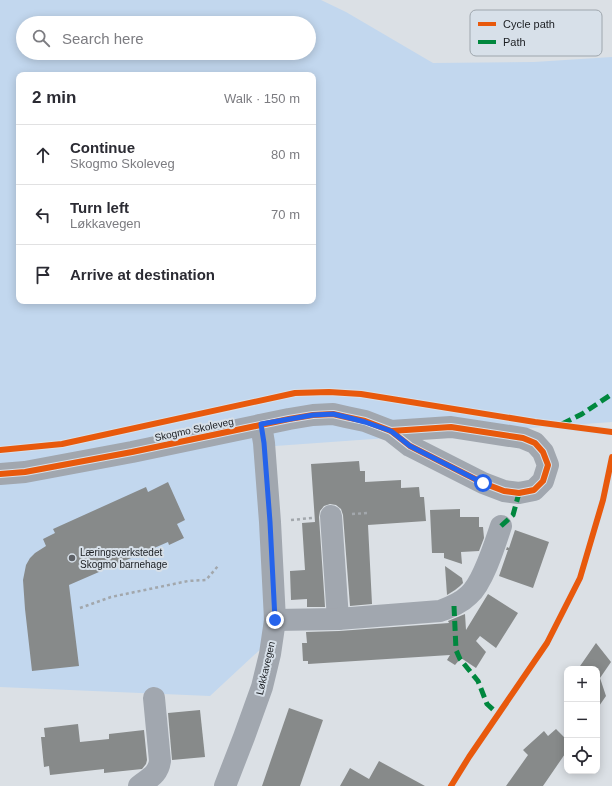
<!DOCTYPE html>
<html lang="en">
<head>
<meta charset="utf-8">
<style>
  body { margin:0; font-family:Helvetica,sans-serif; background:#f2f2f3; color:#2b2b33 }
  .controls { position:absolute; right:12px; bottom:12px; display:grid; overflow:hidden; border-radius:8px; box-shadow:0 2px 10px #0003 }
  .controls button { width:36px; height:36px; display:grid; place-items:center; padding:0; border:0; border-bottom:1px solid #e1e1e2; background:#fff; color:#2b2b33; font:20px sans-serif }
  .stop { position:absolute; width:12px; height:12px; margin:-9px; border:3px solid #2563eb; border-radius:50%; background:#fff }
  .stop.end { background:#2563eb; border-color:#fff; box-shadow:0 1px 4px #0008 }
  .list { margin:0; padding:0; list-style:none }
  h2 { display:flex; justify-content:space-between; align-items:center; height:52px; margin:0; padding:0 16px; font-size:17px }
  h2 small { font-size:13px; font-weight:400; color:#7c7c81 }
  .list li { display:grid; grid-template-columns:26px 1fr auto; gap:12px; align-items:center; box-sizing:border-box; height:60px; padding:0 16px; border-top:1px solid #e1e1e2 }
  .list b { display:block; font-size:15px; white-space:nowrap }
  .list p { margin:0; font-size:13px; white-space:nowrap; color:#7c7c81 }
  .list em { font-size:13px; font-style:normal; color:#7c7c81 }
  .icon { flex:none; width:22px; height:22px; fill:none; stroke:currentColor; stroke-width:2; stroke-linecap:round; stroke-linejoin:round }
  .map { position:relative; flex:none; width:612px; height:786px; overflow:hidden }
  .search { position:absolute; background:#fff; box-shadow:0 2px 10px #0003; left:16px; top:16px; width:300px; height:44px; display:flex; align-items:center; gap:10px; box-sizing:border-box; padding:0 14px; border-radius:22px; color:#7c7c81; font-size:15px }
  .panel { position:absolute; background:#fff; box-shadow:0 2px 10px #0003; left:16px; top:72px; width:300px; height:232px; border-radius:8px }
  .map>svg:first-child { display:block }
</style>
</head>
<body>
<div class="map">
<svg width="612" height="786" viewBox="0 0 612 786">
  <rect width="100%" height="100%" fill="#dbe0e5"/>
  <path fill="#c2d7ee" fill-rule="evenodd" d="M0 0H321L346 12 433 63 534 62 612 57V422L275 446 280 631 210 696 0 687ZM23 23H309V53H23ZM19 75H313V301H19Z"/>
  <g fill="#878a8a">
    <path d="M359 461 360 471H365V482L401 480V488L419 487 420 497H424L426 521 368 525 372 604 350 606 343 515 341 509 336 505 330 504 324 506 320 511 319 517 325 607H307V599L291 600 290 571 305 570 302 523 315 522 311 464Z"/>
    <path d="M168 482 185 520 177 524 184 538 169 545 168 542 69 585 79 666 32 671 25 609 23 580 26 565 30 558 35 553 46 546 43 539 55 533 53 529 146 487 148 492Z"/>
    <path d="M460 509V517H479V527H483L484 538 479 551 461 552 462 564 444 558V553H432L430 510Z"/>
    <path d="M515 530 549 542 533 588 499 576 508 550H506L507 547 509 548Z"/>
    <path d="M445 566 462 578 463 583 460 586 455 590 447 595Z"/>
    <path d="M488 594 518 613 496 648 480 636 476 641 486 652 476 668 461 658 455 665 447 660 450 655 308 664V661H303L302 643H307L306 632 339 631 449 623 448 621 465 614 466 630Z"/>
    <path d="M596 643 611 662 600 678 606 696 597 709V669H578Z"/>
    <path d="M289 708 323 720 300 786H262Z"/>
    <path d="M200 710 205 757 172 760 168 713Z"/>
    <path d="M78 724 80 742 109 739V734L144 730 147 760 146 764 142 769 104 773V769L50 775 49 766 44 767 41 737H45L44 728Z"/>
    <path d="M556 729 567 740V751L543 786H506L528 755 523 750 544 731 548 736Z"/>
    <path d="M379 761 425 786H340L350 768 369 779Z"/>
  </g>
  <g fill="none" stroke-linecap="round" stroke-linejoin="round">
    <g stroke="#a2a7ac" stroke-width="2.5" stroke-dasharray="3 3" stroke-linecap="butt">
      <path d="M352 514 368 513"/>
      <path d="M291 520 312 518"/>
      <path d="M80 608 111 597 188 581 206 580 218 566"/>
    </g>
    <g stroke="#a1a7af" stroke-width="22">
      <path d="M0 474 25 472 132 452 289 419 313 415 333 414 346 417 365 421 391 431 410 446 483 483 504 491 519 493 534 490 543 481 548 465 543 452 535 443 523 438 451 427 391 431"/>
      <path d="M331 516 338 619"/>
      <path d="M275 620 338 619 440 611C451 607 461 603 469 595 483 583 495 544 501 526"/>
      <path d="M139 786C149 778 158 775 160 761L154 698"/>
      <path d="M225 786 244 737 262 687 270 654 275 620 270 522 264 443 261 425"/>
    </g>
    <g stroke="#00873e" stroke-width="5" stroke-dasharray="10 5" stroke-linecap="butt">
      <path d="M562 424 582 414 612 394"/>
      <path d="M501 526 513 515 519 493"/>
      <path d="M454 606 456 650 460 659 478 681 487 704 498 714"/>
    </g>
    <defs>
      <g id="cycleway">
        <path d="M0 450 62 444 295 393 329 392 361 394 535 422 612 432"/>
        <path d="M0 474 25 472 132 452 289 419 313 415 333 414 346 417 365 421 391 431 410 446 483 483 504 491 519 493 534 490 543 481 548 465 543 452 535 443 523 438 451 427 391 431"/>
        <path d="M451 786 469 757 547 643 580 578 603 500 612 457"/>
      </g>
    </defs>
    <use href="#cycleway" stroke="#d7e0e9" stroke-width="8"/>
    <use href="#cycleway" stroke="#e8590c" stroke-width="6"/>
  </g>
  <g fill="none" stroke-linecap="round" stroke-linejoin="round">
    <path stroke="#2563eb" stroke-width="5" d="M275 620 270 522 264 443 261 424 313 415 333 414 346 417 365 422 391 431 410 446 483 483"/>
  </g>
  <circle fill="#5e6166" stroke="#d7e0e9" stroke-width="1.5" cx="72" cy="558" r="4"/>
  <g text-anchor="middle" stroke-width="4" stroke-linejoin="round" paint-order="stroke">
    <g font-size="10" fill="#1a1d21" stroke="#d7e0e9">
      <text transform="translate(194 429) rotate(-12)" y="4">Skogmo Skoleveg</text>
      <text transform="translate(265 668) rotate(-77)" y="4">Løkkavegen</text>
    </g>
    <g font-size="10" fill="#1a1d21" stroke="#d7e0e9" text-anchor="start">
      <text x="80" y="556">Læringsverkstedet<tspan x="80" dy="12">Skogmo barnehage</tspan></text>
    </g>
  </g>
  <rect x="470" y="10" width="132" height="46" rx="6" fill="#d7e0e9" stroke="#9ea6ad" stroke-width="1"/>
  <rect x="478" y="22" width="18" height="4" fill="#e8590c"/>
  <rect x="478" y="40" width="18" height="4" fill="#00873e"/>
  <g font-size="11" fill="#1a1d21">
    <text x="503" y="28">Cycle path</text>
    <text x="503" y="46">Path</text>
  </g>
</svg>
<div class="controls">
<button>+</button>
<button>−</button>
<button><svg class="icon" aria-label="locate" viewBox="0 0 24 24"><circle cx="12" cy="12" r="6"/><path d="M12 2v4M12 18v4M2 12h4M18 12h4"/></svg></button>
</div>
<div class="stop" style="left:483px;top:483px"></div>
<div class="stop end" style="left:275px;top:620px"></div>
<div class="search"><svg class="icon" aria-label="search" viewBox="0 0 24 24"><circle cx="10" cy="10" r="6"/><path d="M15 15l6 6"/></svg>Search here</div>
<section class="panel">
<h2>2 min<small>Walk · 150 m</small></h2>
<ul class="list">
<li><svg class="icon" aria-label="ahead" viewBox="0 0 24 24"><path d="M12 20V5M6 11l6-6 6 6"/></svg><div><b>Continue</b><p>Skogmo Skoleveg</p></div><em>80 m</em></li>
<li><svg class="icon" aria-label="left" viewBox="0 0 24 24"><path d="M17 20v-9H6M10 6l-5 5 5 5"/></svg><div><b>Turn left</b><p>Løkkavegen</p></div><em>70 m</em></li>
<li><svg class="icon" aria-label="arrive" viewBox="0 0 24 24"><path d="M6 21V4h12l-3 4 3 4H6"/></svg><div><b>Arrive at destination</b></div></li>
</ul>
</section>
</div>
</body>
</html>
